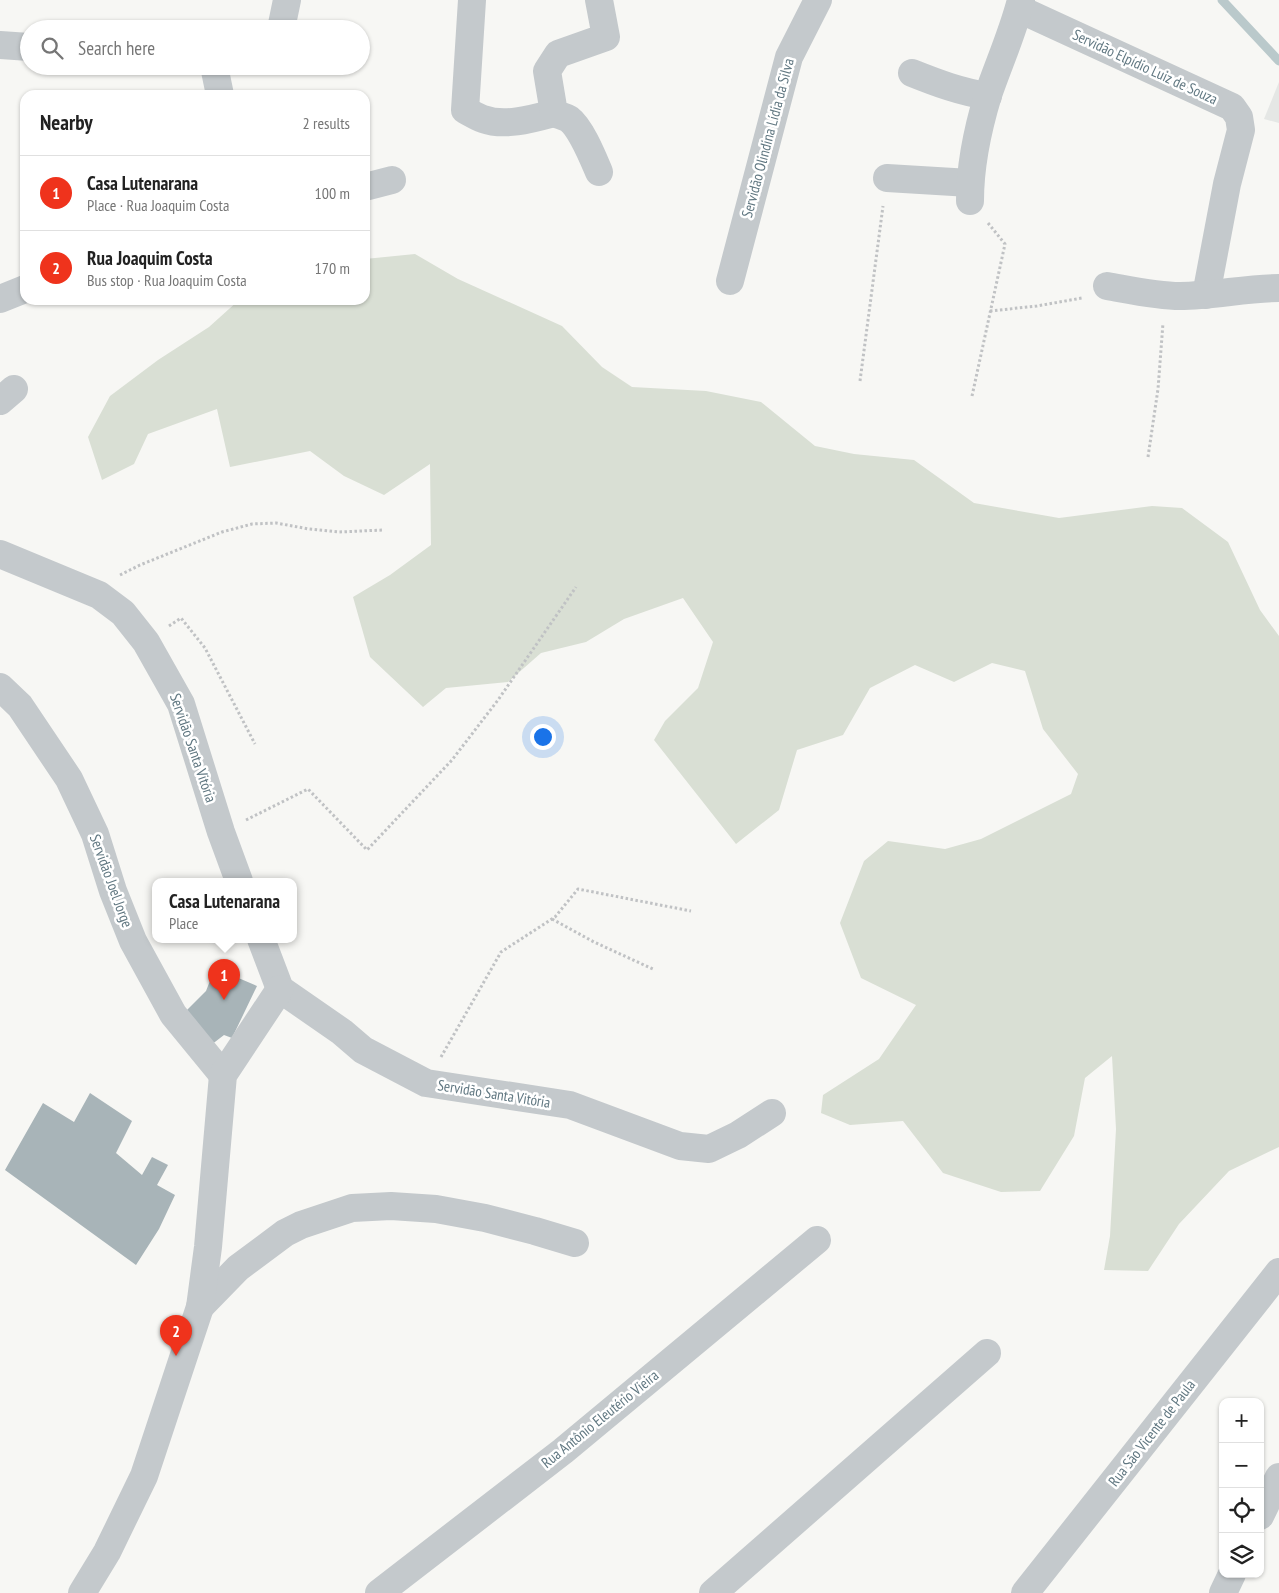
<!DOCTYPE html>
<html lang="en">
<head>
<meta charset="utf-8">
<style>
  body { margin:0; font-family:"PT Sans Narrow",sans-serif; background:#f2f2f2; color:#222 }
  .controls { position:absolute; right:15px; bottom:15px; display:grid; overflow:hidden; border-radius:10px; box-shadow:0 1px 4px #0004 }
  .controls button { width:45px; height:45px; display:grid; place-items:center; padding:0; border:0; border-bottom:1px solid #e0e0e0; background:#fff; color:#222; font:25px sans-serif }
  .you { position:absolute; left:542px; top:736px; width:18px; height:18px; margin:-12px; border:4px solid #fff; border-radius:50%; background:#1a73e8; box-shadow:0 0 0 8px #1a73e833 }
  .badge { display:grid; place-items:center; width:32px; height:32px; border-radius:50%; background:#ef331c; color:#fff; font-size:16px; font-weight:700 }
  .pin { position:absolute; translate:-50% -41px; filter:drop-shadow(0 1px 2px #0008) }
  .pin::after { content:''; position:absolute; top:26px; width:18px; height:15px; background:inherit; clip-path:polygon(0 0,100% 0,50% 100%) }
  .popup { position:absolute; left:152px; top:878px; width:145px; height:65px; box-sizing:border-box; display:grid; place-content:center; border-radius:10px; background:#fff; filter:drop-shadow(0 1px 4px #0005); font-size:16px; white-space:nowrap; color:#767676 }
  .popup b { font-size:19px; color:#222 }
  .popup::after { content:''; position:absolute; left:50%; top:100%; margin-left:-10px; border:10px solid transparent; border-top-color:#fff }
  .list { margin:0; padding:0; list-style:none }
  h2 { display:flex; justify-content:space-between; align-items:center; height:65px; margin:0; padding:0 20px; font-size:21px }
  h2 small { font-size:16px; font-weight:400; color:#767676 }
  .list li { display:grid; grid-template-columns:32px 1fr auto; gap:15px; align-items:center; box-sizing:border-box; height:75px; padding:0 20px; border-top:1px solid #e0e0e0 }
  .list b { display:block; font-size:19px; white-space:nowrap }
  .list p { margin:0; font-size:16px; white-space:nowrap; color:#767676 }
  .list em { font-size:16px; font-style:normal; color:#767676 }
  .icon { flex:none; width:28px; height:28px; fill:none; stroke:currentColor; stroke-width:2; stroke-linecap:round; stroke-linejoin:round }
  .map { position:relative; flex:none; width:1279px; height:1593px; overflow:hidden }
  .search { position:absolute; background:#fff; box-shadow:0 1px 4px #0004; left:20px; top:20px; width:350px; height:55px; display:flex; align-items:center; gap:12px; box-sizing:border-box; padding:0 18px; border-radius:28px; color:#767676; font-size:19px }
  .panel { position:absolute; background:#fff; box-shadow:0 1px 4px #0004; left:20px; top:90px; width:350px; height:215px; border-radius:15px }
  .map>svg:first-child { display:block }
</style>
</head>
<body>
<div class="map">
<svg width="1279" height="1593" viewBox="0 0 1279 1593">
  <rect width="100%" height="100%" fill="#f7f7f4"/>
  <path fill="#e5e7e5" d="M1279 82V123L1264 119Z"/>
  <path fill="#d9dfd4" d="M415 254 458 279 562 326 602 367 632 387 706 391 761 402 815 446 854 454 914 460 974 503 1059 518 1152 506 1182 508 1228 542 1260 610 1279 636V1147L1229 1171 1179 1224 1148 1271 1104 1270 1110 1236 1116 1129 1112 1056 1085 1078 1074 1136 1040 1191 1001 1192 943 1173 903 1121 850 1125 821 1113 823 1095 879 1059 916 1005 861 978 840 923 864 861 888 841 945 849 981 839 1071 794 1078 774 1043 729 1025 671 992 663 954 682 915 665 870 688 843 735 797 750 779 810 736 844 654 740 665 721 698 688 713 642 683 598 624 619 586 642 541 653 508 682 446 688 423 707 370 657 353 597 390 575 431 545 430 464 384 495 344 476 310 451 230 467 217 409 148 434 134 464 102 480 88 437 110 396 158 360 209 327 239 300H365V259Z"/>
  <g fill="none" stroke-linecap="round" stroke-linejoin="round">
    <path stroke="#bac9cb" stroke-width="9" d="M1222 0 1279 61"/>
  </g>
  <g fill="#a8b4b8">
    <path d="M215 968 257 986 232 1038 224 1035 211 1045 187 1010 206 991Z"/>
    <path d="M90 1093 132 1121 116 1153 142 1175 152 1157 168 1165 157 1185 175 1195 159 1229 136 1265 5 1170 43 1103 74 1122Z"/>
  </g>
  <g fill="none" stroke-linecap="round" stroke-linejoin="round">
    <g stroke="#c0c2c4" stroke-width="3" stroke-dasharray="2.5 2.5" stroke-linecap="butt">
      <path d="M990 311 1037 306 1082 298"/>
      <path d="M860 381 883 206"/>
      <path d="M972 396 1005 244 988 223"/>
      <path d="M1148 457 1158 389 1163 323"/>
      <path d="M120 575 140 565 222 532 252 524 276 523 309 529 339 532 383 530"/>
      <path d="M169 626 181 618 205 648 255 744"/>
      <path d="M246 820 308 789 367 850 452 760 498 700 576 587"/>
      <path d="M552 919 594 942 655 970"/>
      <path d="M441 1057 501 952 555 917 578 889 691 911"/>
    </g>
    <g stroke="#c4c9cc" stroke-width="28">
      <path d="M472 0 465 110C471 113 477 117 483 119 505 127 532 119 554 113"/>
      <path d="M599 0 606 37 558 54 547 71 554 113C558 115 564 116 569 119 581 128 593 158 599 172"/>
      <path d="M1019 9 1232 107 1239 117 1241 130 1227 184 1206 295"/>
      <path d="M281 29 287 0"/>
      <path d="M0 45 29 47"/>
      <path d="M214 66 220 95"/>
      <path d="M912 73C937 83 961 92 988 96"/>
      <path d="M887 178 970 183"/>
      <path d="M365 187 392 180"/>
      <path d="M970 201C970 166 978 128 988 95 999 63 1013 32 1021 0"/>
      <path d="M730 281 789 57 818 0"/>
      <path d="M1107 286C1130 290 1157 296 1180 296 1213 296 1246 288 1279 288"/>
      <path d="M0 299 25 289"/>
      <path d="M0 401 14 389"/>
      <path d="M0 554 99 595 123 613 146 642 181 704 221 832 239 881"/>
      <path d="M0 687 20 706 69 779 95 834 113 891 133 941 173 1014 223 1075"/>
      <path d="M261 939 280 989 342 1032 363 1050 426 1083 570 1105 680 1146 709 1149 738 1135 772 1113"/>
      <path d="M200 1307 238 1268 285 1233 301 1225 352 1208 391 1206 436 1209 485 1218 535 1231 575 1243"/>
      <path d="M1260 1516 1279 1477"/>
      <path d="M82 1593 107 1552 144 1476 200 1307 208 1247 223 1075 280 989"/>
      <path d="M379 1593 563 1451 817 1240"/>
      <path d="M713 1593 987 1353"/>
      <path d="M1025 1593 1279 1272"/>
      <path d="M1223 1593 1232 1574"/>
    </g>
  </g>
  <g text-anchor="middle" stroke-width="5" stroke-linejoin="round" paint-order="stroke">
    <g font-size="15" fill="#607781" stroke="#fff">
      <text transform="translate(1145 67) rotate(25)" y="5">Servidão Elpídio Luiz de Souza</text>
      <text transform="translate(768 138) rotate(-75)" y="5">Servidão Olindina Lídia da Silva</text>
      <text transform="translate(193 748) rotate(71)" y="5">Servidão Santa Vitória</text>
      <text transform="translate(111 881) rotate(70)" y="5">Servidão Joel Jorge</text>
      <text transform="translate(494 1094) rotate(9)" y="5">Servidão Santa Vitória</text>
      <text transform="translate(600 1419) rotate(-39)" y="5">Rua Antônio Eleutério Vieira</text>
      <text transform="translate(1152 1433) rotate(-52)" y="5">Rua São Vicente de Paula</text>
    </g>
  </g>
</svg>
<div class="controls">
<button>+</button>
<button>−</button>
<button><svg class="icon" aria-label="locate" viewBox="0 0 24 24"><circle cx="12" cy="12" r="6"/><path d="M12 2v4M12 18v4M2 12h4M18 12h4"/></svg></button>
<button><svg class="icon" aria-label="layers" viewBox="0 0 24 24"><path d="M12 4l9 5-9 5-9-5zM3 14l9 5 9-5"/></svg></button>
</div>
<div class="you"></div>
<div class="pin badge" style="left:224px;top:1000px">1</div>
<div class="popup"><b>Casa Lutenarana</b>Place</div>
<div class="pin badge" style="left:176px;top:1356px">2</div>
<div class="search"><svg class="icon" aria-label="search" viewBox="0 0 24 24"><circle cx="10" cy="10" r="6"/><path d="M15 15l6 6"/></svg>Search here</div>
<section class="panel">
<h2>Nearby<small>2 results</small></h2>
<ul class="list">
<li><span class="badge">1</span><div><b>Casa Lutenarana</b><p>Place · Rua Joaquim Costa</p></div><em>100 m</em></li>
<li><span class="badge">2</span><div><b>Rua Joaquim Costa</b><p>Bus stop · Rua Joaquim Costa</p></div><em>170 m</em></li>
</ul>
</section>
</div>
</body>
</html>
